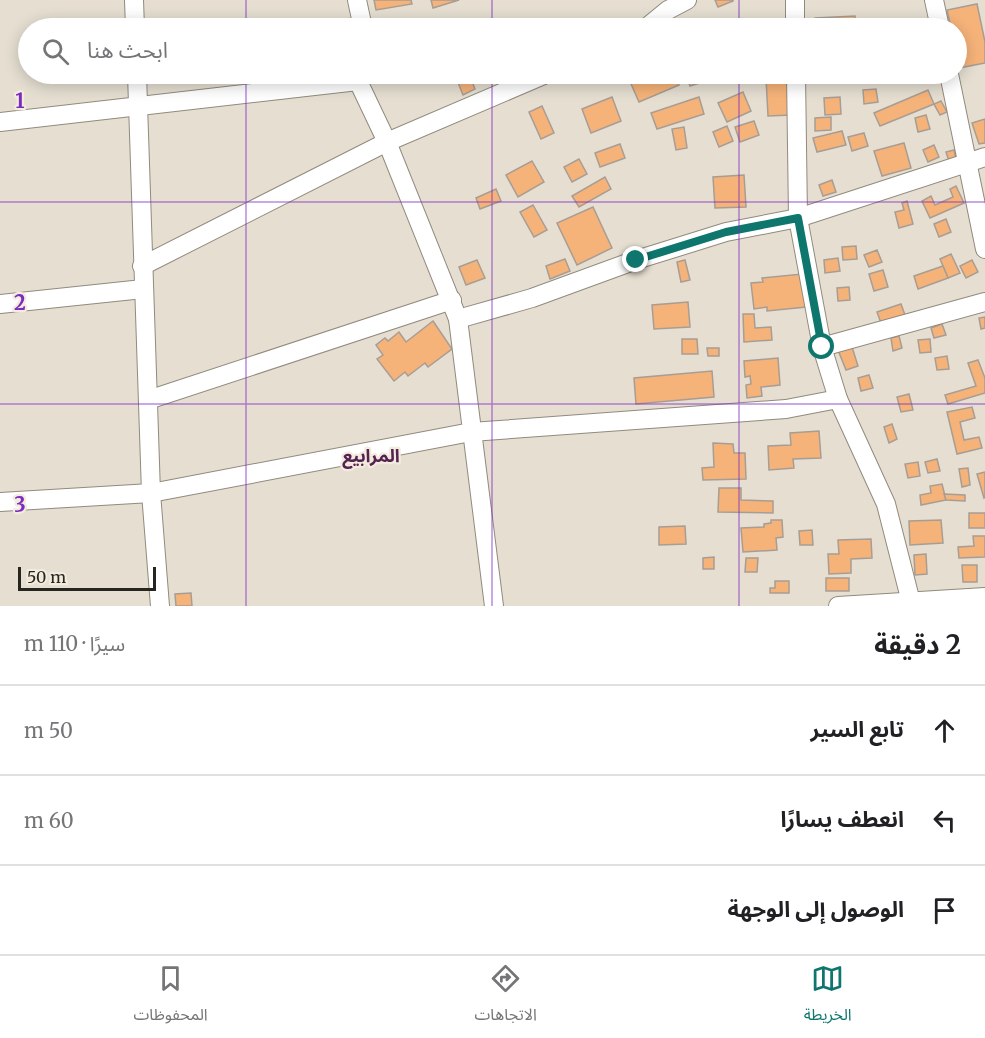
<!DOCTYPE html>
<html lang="ar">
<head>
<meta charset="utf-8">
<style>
  body { margin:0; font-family:Merriweather,"Noto Sans Arabic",serif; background:#f6f6f6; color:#202124; direction:rtl }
  .scale { position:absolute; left:18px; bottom:15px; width:138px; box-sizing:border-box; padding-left:6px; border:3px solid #272520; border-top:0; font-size:16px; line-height:21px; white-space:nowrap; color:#272520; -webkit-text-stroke:4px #f2ebde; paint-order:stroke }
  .stop { position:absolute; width:18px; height:18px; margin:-14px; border:4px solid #0f766e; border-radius:50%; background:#fff }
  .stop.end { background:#0f766e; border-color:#fff; box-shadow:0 2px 6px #0008 }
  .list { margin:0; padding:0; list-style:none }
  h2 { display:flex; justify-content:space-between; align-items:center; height:78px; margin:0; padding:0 24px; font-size:26px }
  h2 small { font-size:20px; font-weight:400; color:#757577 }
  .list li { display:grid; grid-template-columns:39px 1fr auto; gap:18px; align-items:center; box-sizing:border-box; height:90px; padding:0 24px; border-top:2px solid #e0e0e0 }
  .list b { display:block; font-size:22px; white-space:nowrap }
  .list em { font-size:20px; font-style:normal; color:#757577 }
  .icon { flex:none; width:33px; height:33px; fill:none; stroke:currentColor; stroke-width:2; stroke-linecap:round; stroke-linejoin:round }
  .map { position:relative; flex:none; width:985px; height:606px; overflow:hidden; direction:ltr }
  .search { position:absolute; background:#fff; box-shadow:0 3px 15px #0003; left:18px; right:18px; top:18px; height:66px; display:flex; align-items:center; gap:15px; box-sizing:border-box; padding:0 21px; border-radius:33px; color:#757577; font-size:22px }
  .sheet { height:348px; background:#fff }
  nav { display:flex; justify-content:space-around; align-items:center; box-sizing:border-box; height:84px; border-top:2px solid #e0e0e0; background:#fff; font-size:16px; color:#757577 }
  nav a { display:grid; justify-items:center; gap:3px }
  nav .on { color:#0f766e }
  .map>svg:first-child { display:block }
</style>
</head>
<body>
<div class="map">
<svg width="985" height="606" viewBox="0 0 985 606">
  <rect width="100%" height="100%" fill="#e5ded1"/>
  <g fill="#f6b379" stroke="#a89d94" stroke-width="1.5">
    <path d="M374 0H411L412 4 376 10Z"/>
    <path d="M431 0H459L433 8Z"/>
    <path d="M715 0H733V1L718 7Z"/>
    <path d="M977 4 985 42V63L959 68 956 28H951L947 10Z"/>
    <path d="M855 16V28H815V18Z"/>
    <path d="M788 18 791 28H758V27Z"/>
    <path d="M408 23 410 28H382Z"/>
    <path d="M469 74 475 89 463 95 455 75Z"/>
    <path d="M636 74H674L679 85 639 102 628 77Z"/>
    <path d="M686 74H707L709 80 690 86Z"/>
    <path d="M739 74H762L763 75 742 83Z"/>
    <path d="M790 77 792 115 768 116 766 78Z"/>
    <path d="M876 89 878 102 864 104 863 90Z"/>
    <path d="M928 90 934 104 880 126 874 113Z"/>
    <path d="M743 92 751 111 727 122 718 103Z"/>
    <path d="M612 97 621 121 591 133 582 109Z"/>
    <path d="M699 97 704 114 657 129 651 113Z"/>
    <path d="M840 97 841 114 825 115 824 98Z"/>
    <path d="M941 101 947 112 940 115 934 104Z"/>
    <path d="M542 106 554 133 541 139 529 112Z"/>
    <path d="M926 115 930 129 918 132 915 118Z"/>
    <path d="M831 117V130L815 131V118Z"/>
    <path d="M985 119V143L979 144 972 123Z"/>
    <path d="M754 121 759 135 740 142 735 127Z"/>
    <path d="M727 126 733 141 719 147 713 132Z"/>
    <path d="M684 127 687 148 676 150 672 129Z"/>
    <path d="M842 131 846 145 817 152 813 138Z"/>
    <path d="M864 133 868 146 852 151 848 137Z"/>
    <path d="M904 143 911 168 882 176 874 151Z"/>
    <path d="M620 144 625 158 600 167 595 153Z"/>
    <path d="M934 145 939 157 928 162 923 150Z"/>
    <path d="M954 150 956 159 949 161 946 152Z"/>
    <path d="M579 159 587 174 572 182 564 167Z"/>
    <path d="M532 161 544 182 518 197 506 175Z"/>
    <path d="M744 175 746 207 715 208 713 177Z"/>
    <path d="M605 177 611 189 579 207 572 196Z"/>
    <path d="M832 180 836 192 823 196 819 185Z"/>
    <path d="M956 186 964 203 930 218 922 201 931 196 935 205 953 197 950 189Z"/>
    <path d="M496 189 501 201 480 209 476 198Z"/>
    <path d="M907 201 913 224 899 228 895 212 904 210 902 203Z"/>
    <path d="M533 205 547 230 534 237 520 212Z"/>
    <path d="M593 207 612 248 577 265 557 223Z"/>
    <path d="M946 219 951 232 939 237 934 224Z"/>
    <path d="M856 246 857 259 843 260 842 247Z"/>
    <path d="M877 250 882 262 869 267 864 255Z"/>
    <path d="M951 254 960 273 948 278 940 259Z"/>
    <path d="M838 258 840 271 825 273 824 260Z"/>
    <path d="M565 259 570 271 550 279 546 266Z"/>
    <path d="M477 260 485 278 466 285 459 267Z"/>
    <path d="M685 260 690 280 681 282 677 262Z"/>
    <path d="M972 260 978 272 966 278 960 266Z"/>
    <path d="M943 266 948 278 918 289 914 276Z"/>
    <path d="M883 270 888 287 874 291 869 274Z"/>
    <path d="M802 274 806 307 767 311V307L754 309 751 283 763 282 762 278Z"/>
    <path d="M849 287 850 300 838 301 837 288Z"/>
    <path d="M688 302 690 327 654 329 652 305Z"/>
    <path d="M901 304 905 315 881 323 877 312Z"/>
    <path d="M743 314H754L755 328 771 327 772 340 744 342Z"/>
    <path d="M985 317V328L981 329 979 318Z"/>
    <path d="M433 321 452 349 428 367 425 363 408 376 405 372 394 381 377 359 383 355 376 345 385 338 388 341 399 332 406 342Z"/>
    <path d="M942 324 946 335 934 338 931 328Z"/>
    <path d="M899 336 902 348 893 351 891 338Z"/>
    <path d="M682 339H697L698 354H682Z"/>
    <path d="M930 339 931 352 920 353 918 340Z"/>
    <path d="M852 347 858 366 846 370 838 350Z"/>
    <path d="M707 348H719V356H708Z"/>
    <path d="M947 356 949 369 937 370 935 358Z"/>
    <path d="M778 358 780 385 761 387 762 396 747 398 746 385 751 384 750 376 745 377 744 361Z"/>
    <path d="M978 360 985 378V393L948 404 945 395 976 386 968 363Z"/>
    <path d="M712 371 714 397 636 404 634 378Z"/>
    <path d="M869 375 873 388 861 391 858 378Z"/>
    <path d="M909 394 913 410 901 412 897 397Z"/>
    <path d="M972 407 975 418 960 422 964 440 979 437 982 448 957 454 947 412Z"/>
    <path d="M892 424 897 439 889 443 884 427Z"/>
    <path d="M819 431 821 458 793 459 794 468 769 470 768 446 791 445 790 433Z"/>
    <path d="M713 443 733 444 734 453H745L746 479 703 480 702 468 714 467Z"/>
    <path d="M937 459 940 471 928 473 925 462Z"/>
    <path d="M918 462 920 476 908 478 905 464Z"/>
    <path d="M968 468 970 485 962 487 959 469Z"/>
    <path d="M985 472V497L984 498 977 474Z"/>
    <path d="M942 484 946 500 921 505 920 495 931 493 930 486Z"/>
    <path d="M719 488H741V500L773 501V513L718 512Z"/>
    <path d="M944 494 965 495V501L946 500Z"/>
    <rect x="969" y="513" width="16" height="15"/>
    <path d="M771 520H782L783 537 776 538 777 550 743 552 741 528 764 527V524L771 523Z"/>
    <path d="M941 520 943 543 910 545 909 521Z"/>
    <path d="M685 526 686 544 659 545V527Z"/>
    <path d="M812 530 813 545H800L799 531Z"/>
    <path d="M973 536H985V557L959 558 958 547 974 546Z"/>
    <path d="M871 539 872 558 851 559V573L829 574 828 554H839L838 540Z"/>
    <path d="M926 554 927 574 915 575 914 555Z"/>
    <path d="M714 557V569H703V558Z"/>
    <path d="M746 558H758L757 572H745Z"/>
    <path d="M962 565H977V582H963Z"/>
    <rect x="826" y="578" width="23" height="13"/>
    <path d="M775 581H789V593H770V588H775Z"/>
    <path d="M191 593 192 606H176L175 594Z"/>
  </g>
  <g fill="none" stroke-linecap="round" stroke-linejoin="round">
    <defs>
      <g id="minor">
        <path d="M134 0 135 28"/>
        <path d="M357 0 363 28"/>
        <path d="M795 0V28"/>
        <path d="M934 0 940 28"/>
        <path d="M646 28 668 10 687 0"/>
        <path d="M137 74 151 493 160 606"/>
        <path d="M359 74 358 81 387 142 458 319 494 606"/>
        <path d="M796 74 798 218 822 347 838 399 886 504 912 606"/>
        <path d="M949 74 985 249"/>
        <path d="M0 122 358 81"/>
        <path d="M142 266 387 142 546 74"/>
        <path d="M0 304 143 289"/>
        <path d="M458 319 532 298 636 260 726 232 798 218 985 157"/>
        <path d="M822 347 985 302"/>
        <path d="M148 400 452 300"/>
        <path d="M0 502 151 493 471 432 786 409 838 399"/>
        <path d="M838 606 985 597"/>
      </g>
    </defs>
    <use href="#minor" stroke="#918a7e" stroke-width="20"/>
    <use href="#minor" stroke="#fff" stroke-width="18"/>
  </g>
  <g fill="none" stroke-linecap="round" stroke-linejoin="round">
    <path stroke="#0f766e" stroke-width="8" d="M636 260 726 232 798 218 822 347"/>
  </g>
  <path fill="none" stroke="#7b2cbf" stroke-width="1.5" stroke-opacity="0.55" d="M246 0V28M492 0V28M739 0V28M246 74V606M492 74V606M739 74V606M0 202H985M0 404H985"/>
  <g text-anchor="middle" stroke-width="4.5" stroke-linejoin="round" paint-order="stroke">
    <g font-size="18" font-weight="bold" fill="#552251" stroke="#f2ebde">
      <text x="371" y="462">المرابيع</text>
    </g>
  </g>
  <g font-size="20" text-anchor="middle" font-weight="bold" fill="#7b2cbf" stroke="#f2ebde" stroke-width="4.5" stroke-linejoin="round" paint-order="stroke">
    <text x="20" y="108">1</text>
    <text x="20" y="310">2</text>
    <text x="20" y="512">3</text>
  </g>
</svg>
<div class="scale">50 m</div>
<div class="stop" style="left:822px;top:347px"></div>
<div class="stop end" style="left:636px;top:260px"></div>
<div class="search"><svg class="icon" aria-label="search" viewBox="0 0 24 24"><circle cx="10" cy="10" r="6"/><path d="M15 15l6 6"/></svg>ابحث هنا</div>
</div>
<section class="sheet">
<h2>2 دقيقة<small>سيرًا · 110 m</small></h2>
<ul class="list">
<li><svg class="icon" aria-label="ahead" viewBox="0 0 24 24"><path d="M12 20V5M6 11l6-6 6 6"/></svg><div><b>تابع السير</b></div><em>50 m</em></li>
<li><svg class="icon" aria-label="left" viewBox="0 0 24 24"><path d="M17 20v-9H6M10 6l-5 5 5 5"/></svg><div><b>انعطف يسارًا</b></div><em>60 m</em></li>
<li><svg class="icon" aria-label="arrive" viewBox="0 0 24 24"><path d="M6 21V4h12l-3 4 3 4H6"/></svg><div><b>الوصول إلى الوجهة</b></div></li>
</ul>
</section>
<nav>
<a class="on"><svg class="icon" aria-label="map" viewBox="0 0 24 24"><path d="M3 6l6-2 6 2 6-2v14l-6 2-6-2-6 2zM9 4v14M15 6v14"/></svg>الخريطة</a>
<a><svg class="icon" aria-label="directions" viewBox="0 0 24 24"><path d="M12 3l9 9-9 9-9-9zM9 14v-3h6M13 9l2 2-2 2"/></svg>الاتجاهات</a>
<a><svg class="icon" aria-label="saved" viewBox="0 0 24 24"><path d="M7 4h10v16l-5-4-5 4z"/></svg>المحفوظات</a>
</nav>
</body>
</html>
